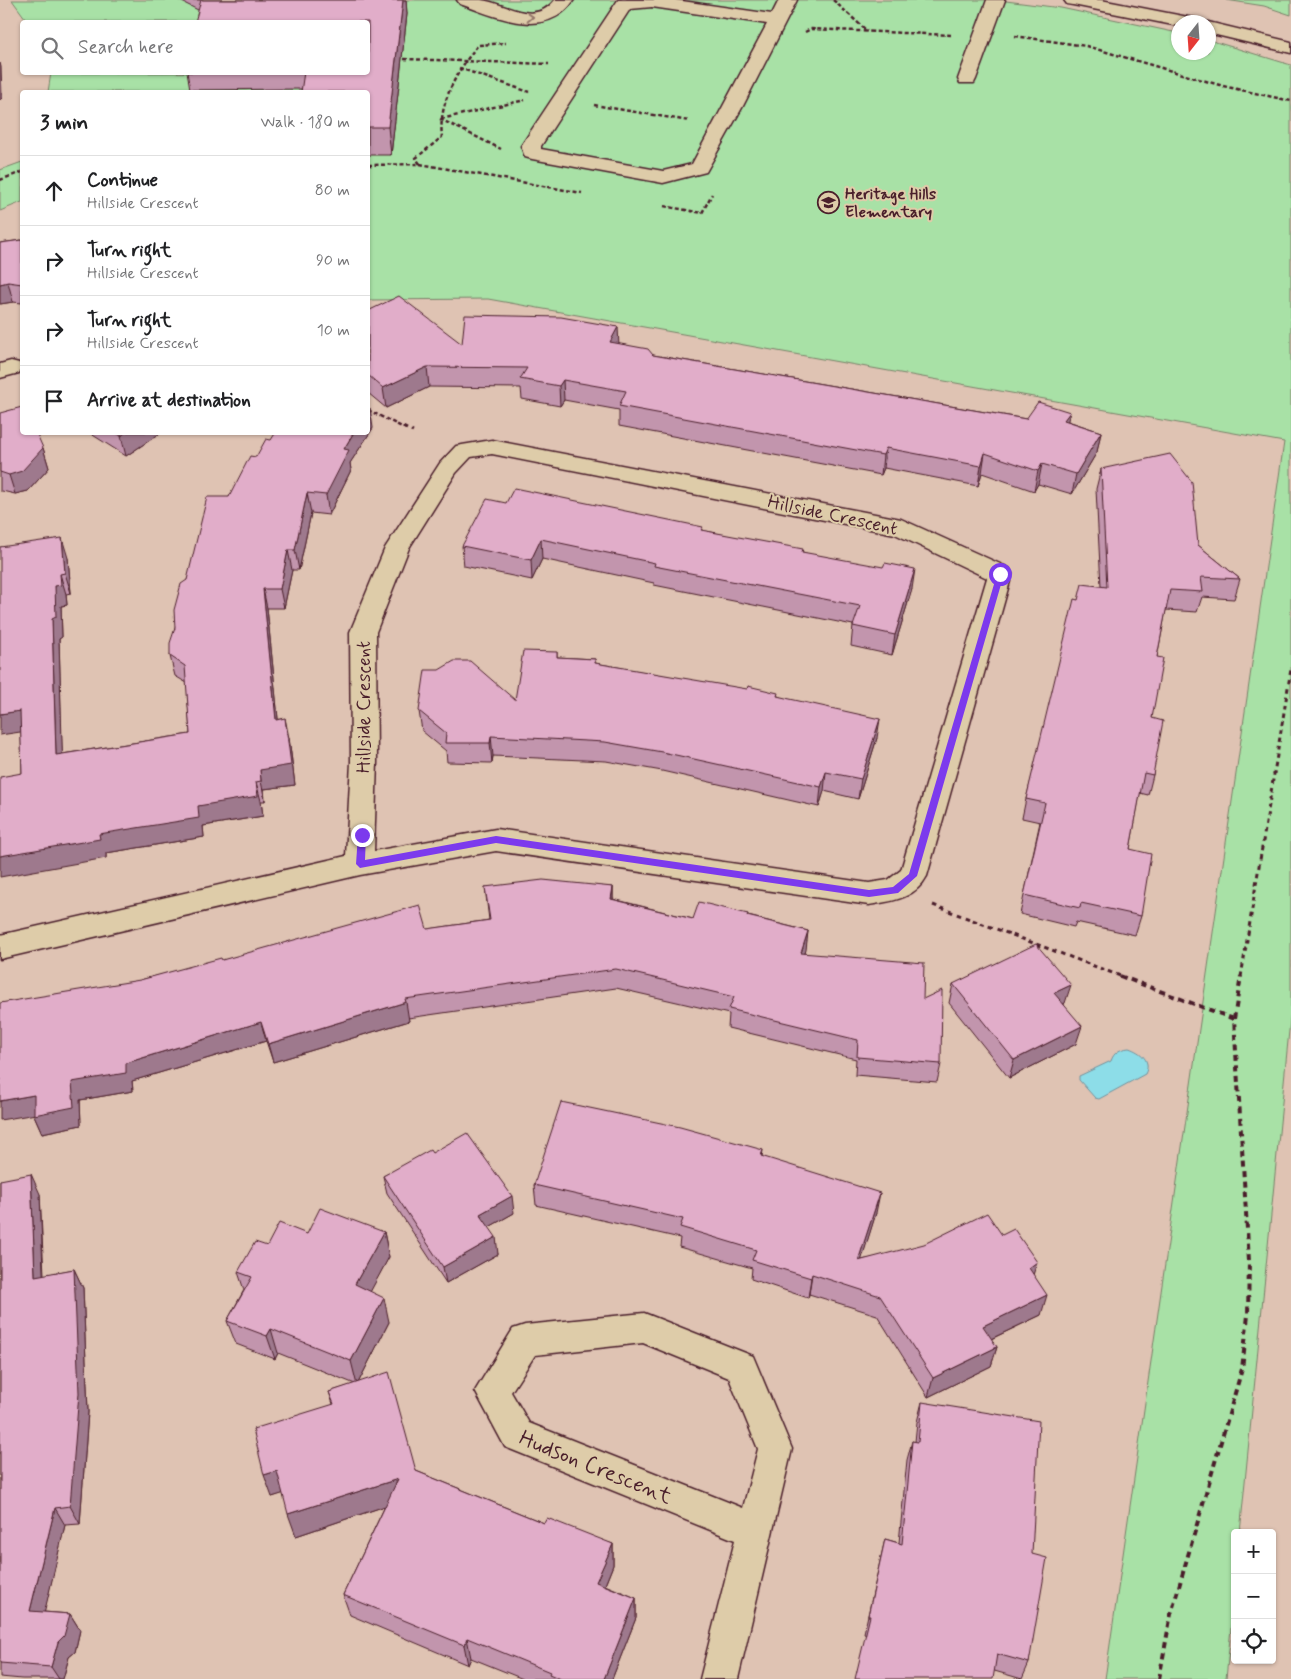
<!DOCTYPE html>
<html lang="en">
<head>
<meta charset="utf-8">
<style>
  body { margin:0; font-family:Mynerve,sans-serif; background:#f2f2f2; color:#202124 }
  .controls { position:absolute; right:15px; bottom:15px; display:grid; overflow:hidden; border-radius:5px; box-shadow:0 1px 4px #0004 }
  .controls button { width:45px; height:45px; display:grid; place-items:center; padding:0; border:0; border-bottom:1px solid #e0e0e0; background:#fff; color:#202124; font:25px sans-serif }
  .compass { position:absolute; left:1171px; top:15px; width:45px; height:45px; border-radius:50%; background:#fff; box-shadow:0 1px 4px #0004; rotate:197deg }
  .stop { position:absolute; width:15px; height:15px; margin:-11px; border:4px solid #7c3aed; border-radius:50%; background:#fff }
  .stop.end { background:#7c3aed; border-color:#fff; box-shadow:0 1px 5px #0008 }
  .list { margin:0; padding:0; list-style:none }
  h2 { display:flex; justify-content:space-between; align-items:center; height:65px; margin:0; padding:0 20px; font-size:21px }
  h2 small { font-size:16px; font-weight:400; color:#757577 }
  .list li { display:grid; grid-template-columns:32px 1fr auto; gap:15px; align-items:center; box-sizing:border-box; height:70px; padding:0 20px; border-top:1px solid #e0e0e0 }
  .list b { display:block; font-size:19px; white-space:nowrap }
  .list p { margin:0; font-size:16px; white-space:nowrap; color:#757577 }
  .list em { font-size:16px; font-style:normal; color:#757577 }
  .icon { flex:none; width:28px; height:28px; fill:none; stroke:currentColor; stroke-width:2; stroke-linecap:round; stroke-linejoin:round }
  .map { position:relative; flex:none; width:1291px; height:1679px; overflow:hidden }
  .search { position:absolute; background:#fff; box-shadow:0 1px 4px #0004; left:20px; top:20px; width:350px; height:55px; display:flex; align-items:center; gap:12px; box-sizing:border-box; padding:0 18px; border-radius:5px; color:#757577; font-size:19px }
  .panel { position:absolute; background:#fff; box-shadow:0 1px 4px #0004; left:20px; top:90px; width:350px; height:345px; border-radius:5px }
  .map>svg:first-child { display:block }
</style>
</head>
<body>
<div class="map">
<svg width="1291" height="1679" viewBox="0 0 1291 1679">
  <rect width="100%" height="100%" fill="#dfc3b3"/>
  <filter id="ink" filterUnits="userSpaceOnUse"><feTurbulence type="fractalNoise" baseFrequency=".02" numOctaves="2"/><feDisplacementMap in="SourceGraphic" scale="10" xChannelSelector="R" yChannelSelector="G"/><feConvolveMatrix kernelMatrix="1 2 1 2 8 2 1 2 1" color-interpolation-filters="sRGB"/></filter>
  <g filter="url(#ink)">
    <g fill="#a8e1a6" stroke="#798068">
      <path d="M12 0H998L1061 8 1178 33V52H1208L1209 40 1291 65V1010L1240 1533H1235V1588L1226 1679H1105L1284 442 488 299 368 300V92H48L51 73 368 72V22H28Z"/>
      <path d="M1226 0H1291V15L1264 6Z"/>
      <path d="M22 162V202L0 211V170Z"/>
    </g>
    <path fill="#8ddde8" stroke="#72919c" d="M1129 1048C1141 1052 1152 1061 1145 1074L1099 1099 1095 1098 1079 1080V1076L1111 1061C1114 1052 1120 1049 1129 1048Z"/>
    <g fill="none" stroke-linecap="round" stroke-linejoin="round">
      <defs>
        <g id="minor">
          <path d="M457 0C465 0 473 0 481 0 507 3 533 27 555 0H574C546 41 497 17 460 4Z"/>
          <path d="M618 0H675L772 14 779 0H797L743 106 706 172 663 183 532 159 525 157 521 146ZM652 7 767 24 692 164 663 171 541 149V146L630 9Z"/>
          <path d="M987 0H1005L976 79 974 83H960L958 79Z"/>
          <path d="M1064 0H1101L1188 17 1194 18 1197 22H1178V26L1073 5 1067 4Z"/>
          <path d="M1204 22H1208L1291 42V53L1208 33V22Z"/>
          <path d="M11 361 19 363 22 368 19 373 0 378V364Z"/>
          <path d="M492 440 901 519 1009 568 1012 574 927 876C915 899 892 901 869 905L496 851 360 875 0 959V935L346 856 351 762 350 632 385 548 440 463 456 446ZM492 454 895 534 987 578 901 870 888 880 869 883 496 829 374 851 377 762 376 632 409 548 456 473 471 457Z"/>
          <path d="M644 1313 753 1356 792 1449 738 1679H700L735 1540 505 1447 475 1391 513 1329 525 1325ZM643 1343 729 1378 758 1449 743 1508 529 1423 511 1392 535 1355Z"/>
        </g>
      </defs>
      <use href="#minor" stroke="#4a1f2b" stroke-width="3"/>
      <g stroke="#4a1f2b" stroke-width="2.5" stroke-dasharray="4 2.5" stroke-linecap="butt">
        <path d="M833 0 867 31"/>
        <path d="M805 32 811 29 951 35"/>
        <path d="M1015 36 1086 46 1223 86 1291 101"/>
        <path d="M404 59 549 64"/>
        <path d="M459 68 529 92"/>
        <path d="M594 105 689 121"/>
        <path d="M440 119 501 149"/>
        <path d="M441 119 525 100"/>
        <path d="M420 164 416 158 442 137C438 103 457 71 478 45L506 43"/>
        <path d="M368 165 420 164 582 193"/>
        <path d="M0 180 22 172"/>
        <path d="M664 206 702 213 712 194"/>
        <path d="M368 410 406 429"/>
      </g>
      <g stroke="#4a1f2b" stroke-width="3" stroke-dasharray="4.5 4" stroke-linecap="butt">
        <path d="M403 427 413 432"/>
        <path d="M933 905 1123 977"/>
        <path d="M1241 977 1291 669"/>
      </g>
      <g stroke="#4a1f2b" stroke-width="4" stroke-dasharray="6 4.5" stroke-linecap="butt">
        <path d="M1120 976 1234 1019"/>
        <path d="M1159 1679 1171 1614 1242 1369 1248 1315 1249 1261 1234 1019 1241 976"/>
      </g>
      <use href="#minor" fill="#decca9" fill-rule="evenodd"/>
    </g>
    <g fill="#c295ad" stroke="#4a1f2b">
      <path d="M178 0H406L407 14 391 155H368V92L301 89 190 90 187 72H368L198 10Z"/>
      <path d="M22 240V303L13 302 0 304V243Z"/>
      <path d="M368 311 462 344H619L653 355 1026 419 1068 421 1101 432 1097 452 1072 494 1038 484 1034 491 982 473 978 486 884 468 881 475 619 426V410L564 400 560 406 522 399 521 388 429 387 386 408 368 393Z"/>
      <path d="M0 413 43 448 49 468 28 491 15 494 2 491H0Z"/>
      <path d="M373 428 350 463 351 470 329 515 311 513 299 570H292L284 608H267L278 719 289 738 295 785 264 789 265 801H261L263 816 203 826 204 837 106 853V858L22 773 21 732 0 547 68 558 71 593 66 594 67 605 61 606 62 637 59 639 62 754 190 734 187 683 175 676 170 656 175 628 187 580 229 497 256 457 271 440Z"/>
      <path d="M88 432H162L126 456Z"/>
      <path d="M1101 469 1198 545 1240 579 1234 599 1202 597 1197 612 1166 610 1157 657 1152 718 1153 775 1148 795 1140 793 1130 849 1141 916 1135 935 1076 922 1074 927 1020 914 1040 822 1022 818 1026 799 1078 600 1101 586 1096 489Z"/>
      <path d="M506 503 702 530 803 552 912 589 892 655 851 646 853 625 654 585V583L542 559 532 580 464 566 462 546Z"/>
      <path d="M557 652V657L595 659V663L778 696 877 738 858 799 824 791 819 807 662 771 606 761 493 756 492 763 447 762 446 751 422 731 419 711 515 700Z"/>
      <path d="M485 887H613V899L693 919 748 914V916L808 931 805 953 923 999 941 1064 937 1082 855 1075 856 1059 728 1028 729 1014 616 988 408 1018 409 1021 273 1062 266 1041 132 1081 133 1091 80 1100 81 1125 42 1133 34 1115 140 980 222 960 489 920Z"/>
      <path d="M953 984 1065 1003 1064 1004 1076 1044 1009 1078 949 1003Z"/>
      <path d="M763 1150 762 1157 876 1213 861 1260 1002 1235 1033 1274 1041 1315 991 1339 997 1347 991 1366 928 1397 877 1315 809 1294 808 1298 751 1279 752 1268 679 1247 680 1238 536 1205 534 1185Z"/>
      <path d="M432 1153 514 1213 489 1227 498 1254 446 1283 387 1193 383 1176Z"/>
      <path d="M0 1180 40 1194 44 1275 74 1269 83 1288 88 1412 80 1524 65 1525 44 1612 70 1614 80 1630 75 1652 69 1657 63 1679H22L0 1677Z"/>
      <path d="M384 1232 389 1257 370 1291 389 1322 358 1383 416 1471 544 1523 613 1544V1565L605 1585 636 1598V1618L612 1679H523L471 1658 468 1665 350 1615 343 1595 385 1506 296 1536 283 1493 272 1497 333 1404 329 1392 355 1384 278 1353 275 1359 236 1344 227 1321 244 1290 238 1272 267 1246 307 1234Z"/>
      <path d="M922 1402 1032 1554 1029 1663 1022 1679 864 1633 885 1539 899 1543 907 1460 912 1441 915 1442 917 1422Z"/>
    </g>
    <g fill="#9e798d" stroke="#4a1f2b">
      <path d="M403 0H406L407 14 391 155 388 127Z"/>
      <path d="M0 63 1 67 2 98 0 100Z"/>
      <path d="M8 282 13 302 0 304V284Z"/>
      <path d="M618 327 619 347 610 342Z"/>
      <path d="M427 367 429 387 386 408 383 388Z"/>
      <path d="M563 380 564 400 560 406 559 386Z"/>
      <path d="M370 408 373 428 350 463 351 470 329 515 326 495 344 449 354 432H368V412Z"/>
      <path d="M1070 412 1065 432 1064 420Z"/>
      <path d="M126 432H162L126 456 121 436Z"/>
      <path d="M1101 432 1097 452 1072 494 1076 474Z"/>
      <path d="M43 448 49 468 28 491 15 494 9 475Z"/>
      <path d="M886 448 884 468 881 475 883 455Z"/>
      <path d="M985 453 982 473 978 486 981 466Z"/>
      <path d="M1042 464 1038 484 1034 491 1038 471Z"/>
      <path d="M307 493 311 513 299 570 295 550Z"/>
      <path d="M62 538 68 558 71 593 65 573Z"/>
      <path d="M541 539 542 559 532 580 531 560Z"/>
      <path d="M288 550 292 570 284 608 280 589Z"/>
      <path d="M915 569 912 589 892 655 895 635Z"/>
      <path d="M60 574 66 594 67 605 61 606 62 637 59 639 63 775 56 755 52 619 55 586Z"/>
      <path d="M263 589 267 608 280 739 276 720Z"/>
      <path d="M20 711 27 731 0 735V714Z"/>
      <path d="M285 718 289 738 295 785 264 789 265 801 261 781 260 770Z"/>
      <path d="M880 719 877 738 858 799 861 779Z"/>
      <path d="M491 736 493 756 492 763 490 743Z"/>
      <path d="M826 772 824 791 819 807 821 787Z"/>
      <path d="M256 782 261 801 263 816 203 826 204 837 106 853V858L0 877V856L99 834 198 806Z"/>
      <path d="M613 887V906L611 899Z"/>
      <path d="M808 931 806 950 799 971 801 953Z"/>
      <path d="M1071 985 1065 1003 1049 1012 1054 993Z"/>
      <path d="M406 1002 409 1021 273 1062 268 1044Z"/>
      <path d="M261 1022 266 1041 132 1081 133 1091 80 1100 81 1125 42 1133 34 1115 72 1082 126 1063Z"/>
      <path d="M1082 1026 1076 1044 1009 1078 1014 1060Z"/>
      <path d="M34 1095 42 1113 0 1120V1101Z"/>
      <path d="M31 1174 40 1194 44 1296 35 1276Z"/>
      <path d="M880 1193 876 1213 855 1281 858 1261Z"/>
      <path d="M512 1196 514 1213 482 1231 480 1214Z"/>
      <path d="M384 1232 389 1257 361 1309 355 1284Z"/>
      <path d="M496 1237 498 1254 446 1283 443 1267Z"/>
      <path d="M1037 1262 1031 1282 1029 1268Z"/>
      <path d="M74 1269 83 1288 88 1412 80 1524 70 1506Z"/>
      <path d="M812 1274 809 1294 808 1298 811 1278Z"/>
      <path d="M1047 1295 1041 1315 978 1345 983 1326Z"/>
      <path d="M384 1298 389 1322 357 1385 351 1361Z"/>
      <path d="M271 1329 278 1353 275 1359 267 1336Z"/>
      <path d="M997 1347 991 1366 928 1397 933 1378Z"/>
      <path d="M277 1471 285 1493 272 1497 264 1475Z"/>
      <path d="M398 1479 403 1500 296 1536 288 1514Z"/>
      <path d="M55 1508 65 1525 41 1627 30 1611Z"/>
      <path d="M613 1544V1565L598 1602 596 1582Z"/>
      <path d="M636 1598V1618L612 1679H604Z"/>
      <path d="M70 1614 80 1630 75 1652 69 1657 63 1679H59L51 1667 58 1642Z"/>
      <path d="M467 1638 471 1658 468 1665 464 1645Z"/>
    </g>
    <g fill="#e1adc9" stroke="#4a1f2b">
      <path d="M201 0H403L388 127H368V92H301L304 72H368V22H195Z"/>
      <path d="M22 240V284L8 282 0 284V243Z"/>
      <path d="M399 296 462 344 465 315 561 317 618 327 610 342 648 349 653 355 1026 419 1038 402 1070 412 1064 420 1101 432 1076 474 1042 464 1038 471 985 453 981 466 886 448 883 455 619 406 626 391 563 380 559 386 520 379 527 368 427 367 383 388 368 375V311Z"/>
      <path d="M22 407V432H36L43 448 22 471 9 475 0 472V413Z"/>
      <path d="M115 432H126L121 436Z"/>
      <path d="M276 432H354L344 449 349 450 326 495 307 493 295 550H288L280 589H263L276 720 285 718 291 765 260 770 261 781 256 782 258 796 198 806 199 818 99 834 100 839 0 856V777L22 773 20 711 0 714V547L62 538 65 573 60 574 61 585 55 586 56 617 52 619 56 755 190 734 185 666 170 656V643L175 628 174 610 181 584 187 580 207 497H229L250 456 256 457 266 439 271 440Z"/>
      <path d="M1170 454 1192 482 1198 545 1240 579 1201 577 1203 592 1170 590 1157 657 1163 658 1152 718 1163 721 1153 775 1144 773 1130 849 1151 854 1141 916 1081 903 1080 908 1024 895 1045 803 1026 799 1074 599 1078 600 1082 584 1107 587 1101 469Z"/>
      <path d="M514 488 703 527 701 530 803 549 802 552 883 567 885 563 915 569 895 635 853 626 860 606 654 566 655 563 541 539 531 560 462 546 487 499 506 503Z"/>
      <path d="M523 651 557 652V657L595 659V663L747 689 748 686 778 693 777 696 790 699 880 719 861 779 826 772 821 787 662 752 605 742 491 736 490 743H445L446 733 419 711 425 670H439L454 661H470L515 700Z"/>
      <path d="M543 880 613 887 611 899 693 919 699 902 748 914 747 916 808 931 801 953 924 963 923 999 942 990 941 1064 857 1057 858 1040 729 1009 734 997 616 969 405 999 406 1002 268 1044 261 1022 126 1063V1073L72 1082 74 1107 34 1115V1095L0 1101V1003L140 980 221 958 222 960 420 905 427 929 490 920 485 887Z"/>
      <path d="M1036 944 1071 985 1054 993 1082 1026 1014 1060 953 984Z"/>
      <path d="M561 1102 680 1127 763 1150 761 1156 880 1193 858 1261 924 1244 987 1213 1002 1235 1014 1229 1037 1262 1029 1268 1047 1295 983 1326 997 1347 933 1378 880 1296 812 1274 811 1278 752 1260 756 1250 680 1227 683 1219 534 1185Z"/>
      <path d="M467 1133 512 1196 480 1214 496 1237 443 1267 383 1176 430 1150 432 1153Z"/>
      <path d="M31 1174 35 1276 74 1269 79 1393 70 1506 55 1508 30 1611 70 1614 64 1636 58 1642 51 1667 0 1663V1180Z"/>
      <path d="M320 1208 384 1232 355 1284 384 1298 351 1361 271 1329 267 1336 227 1321 252 1277 238 1272 255 1242 267 1246 279 1223 307 1234Z"/>
      <path d="M389 1372 416 1471 544 1523 547 1518 613 1544 596 1582 636 1598 604 1679H561L549 1674 550 1672 467 1638 464 1645 343 1595 398 1479 288 1514 277 1471 264 1475 253 1429 334 1404 329 1392Z"/>
      <path d="M922 1402 1039 1421 1032 1554 1047 1558 1029 1663 997 1654 993 1679H855L870 1616H868L885 1539 902 1544 912 1441 918 1442Z"/>
    </g>
    <defs><path id="oneway-chevron" d="M-2-3.5L2.5 0L-2 3.5" fill="none" stroke-width="1.6" stroke-linecap="round" stroke-linejoin="round" transform="scale(1.25)"/></defs>
    <use stroke="#94766a" href="#oneway-chevron" transform="translate(530 17) rotate(-2)"/>
  </g>
  <path fill="#7c3aed" d="M1000 572 1004 574 917 876 898 893 869 897 496 843 360 868 356 864 358 835 362 832 366 835 365 860 496 836 869 890 893 887 909 874 997 574Z"/>
  <defs>
    <symbol id="school-ring" viewBox="-11 -11 22 22"><circle r="9.5" fill="#decca9" stroke="#4a1f2b" stroke-width="1.5"/><path d="M0-5L7-2L0 1L-7-2ZM-4 1L0 2.5L4 1V4Q0 6-4 4Z" fill="#4a1f2b"/></symbol>
  </defs>
  <g fill-rule="evenodd">
    <use href="#school-ring" x="816" y="190" width="25" height="25"/>
  </g>
  <g text-anchor="middle" stroke-width="4" stroke-linejoin="round" paint-order="stroke">
    <g font-size="16" font-weight="bold" fill="#4a1f2b" stroke="#decca9" text-anchor="start">
      <text x="845" y="199">Heritage Hills<tspan x="845" dy="18">Elementary</tspan></text>
    </g>
    <g font-size="19" fill="#4a1f2b" stroke="#decca9">
      <text transform="translate(833 514) rotate(12)" y="7">Hillside Crescent</text>
      <text transform="translate(363 707) rotate(-90)" y="7">Hillside Crescent</text>
    </g>
    <g font-size="22" fill="#4a1f2b" stroke="#decca9">
      <text transform="translate(596 1466) rotate(22)" y="8">Hudson Crescent</text>
    </g>
  </g>
</svg>
<div class="controls">
<button>+</button>
<button>−</button>
<button><svg class="icon" aria-label="locate" viewBox="0 0 24 24"><circle cx="12" cy="12" r="6"/><path d="M12 2v4M12 18v4M2 12h4M18 12h4"/></svg></button>
</div>
<svg class="compass" viewBox="-18 -18 36 36"><path d="M0-13l5 13h-10z" fill="#e53935"/><path d="M0 13l5-13h-10z" fill="#757577"/></svg>
<div class="stop" style="left:1000px;top:574px"></div>
<div class="stop end" style="left:362px;top:835px"></div>
<div class="search"><svg class="icon" aria-label="search" viewBox="0 0 24 24"><circle cx="10" cy="10" r="6"/><path d="M15 15l6 6"/></svg>Search here</div>
<section class="panel">
<h2>3 min<small>Walk · 180 m</small></h2>
<ul class="list">
<li><svg class="icon" aria-label="ahead" viewBox="0 0 24 24"><path d="M12 20V5M6 11l6-6 6 6"/></svg><div><b>Continue</b><p>Hillside Crescent</p></div><em>80 m</em></li>
<li><svg class="icon" aria-label="right" viewBox="0 0 24 24"><path d="M7 20v-9h11M14 6l5 5-5 5"/></svg><div><b>Turn right</b><p>Hillside Crescent</p></div><em>90 m</em></li>
<li><svg class="icon" aria-label="right" viewBox="0 0 24 24"><path d="M7 20v-9h11M14 6l5 5-5 5"/></svg><div><b>Turn right</b><p>Hillside Crescent</p></div><em>10 m</em></li>
<li><svg class="icon" aria-label="arrive" viewBox="0 0 24 24"><path d="M6 21V4h12l-3 4 3 4H6"/></svg><div><b>Arrive at destination</b></div></li>
</ul>
</section>
</div>
</body>
</html>
